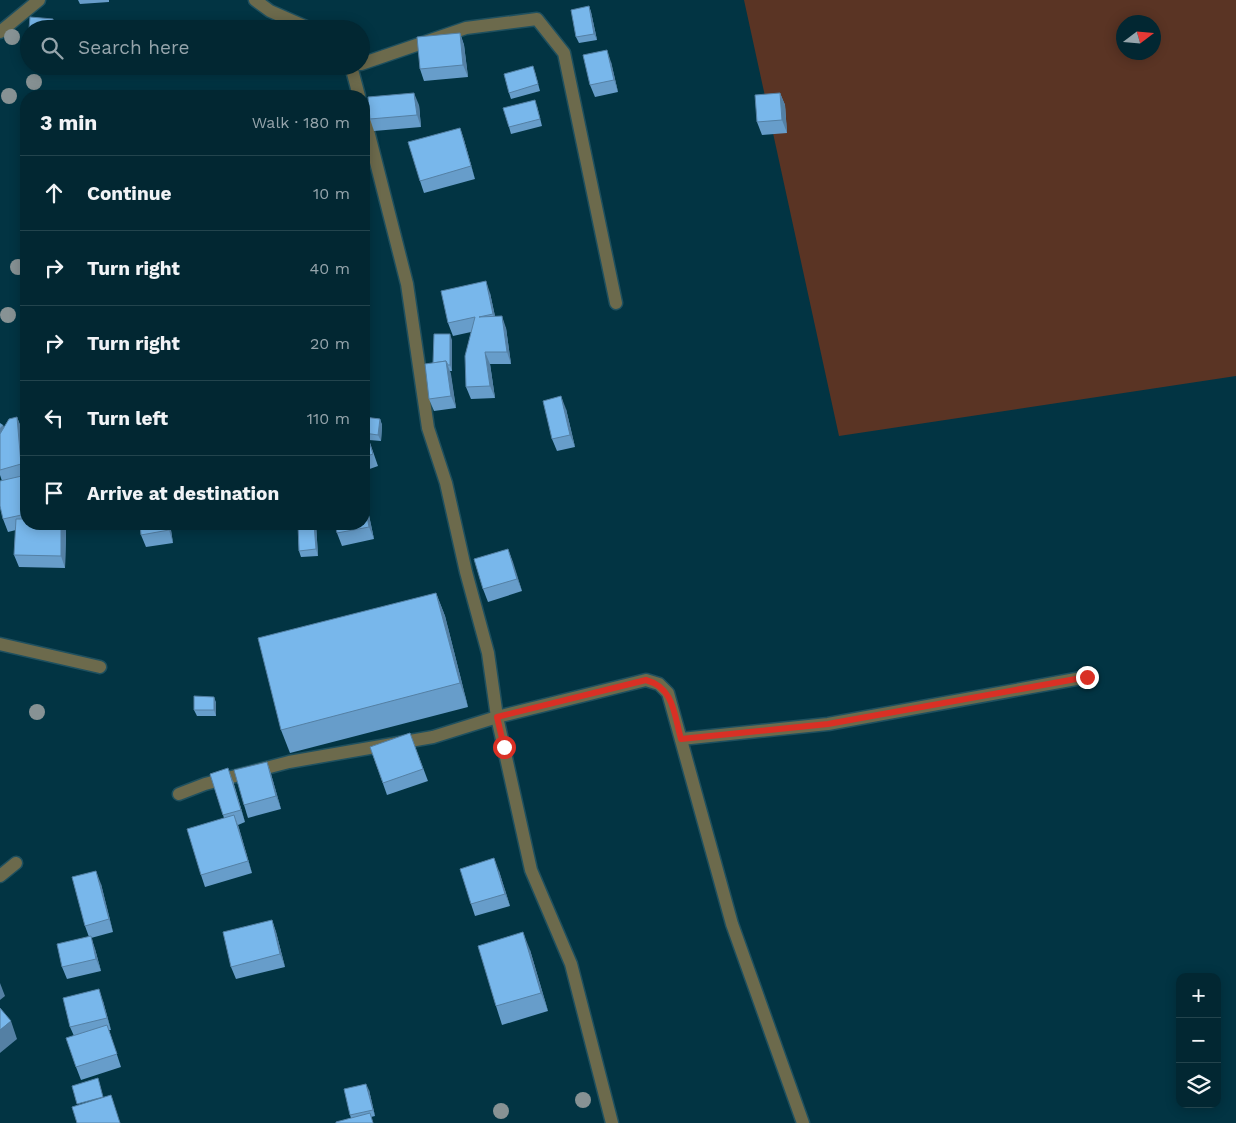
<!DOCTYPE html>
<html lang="en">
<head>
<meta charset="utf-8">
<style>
  body { margin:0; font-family:"Work Sans",sans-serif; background:#10333e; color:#f1f3f6 }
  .controls { position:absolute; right:15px; bottom:15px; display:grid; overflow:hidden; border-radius:10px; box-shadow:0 2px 12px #0003 }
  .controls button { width:45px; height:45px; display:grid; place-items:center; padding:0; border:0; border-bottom:1px solid #23444d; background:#022732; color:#f1f3f6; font:25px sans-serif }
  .compass { position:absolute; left:1116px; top:15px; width:45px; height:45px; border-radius:50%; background:#022732; box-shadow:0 2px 12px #0003; rotate:74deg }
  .stop { position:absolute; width:15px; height:15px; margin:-11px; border:4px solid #d93025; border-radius:50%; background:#fff }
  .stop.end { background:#d93025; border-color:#fff; box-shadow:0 1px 5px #0008 }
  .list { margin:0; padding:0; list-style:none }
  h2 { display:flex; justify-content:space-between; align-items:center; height:65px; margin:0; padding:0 20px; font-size:21px }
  h2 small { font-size:16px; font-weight:400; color:#96a5ac }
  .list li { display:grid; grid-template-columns:32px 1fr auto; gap:15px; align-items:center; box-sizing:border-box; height:75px; padding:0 20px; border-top:1px solid #23444d }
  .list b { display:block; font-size:19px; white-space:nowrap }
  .list em { font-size:16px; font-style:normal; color:#96a5ac }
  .icon { flex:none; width:28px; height:28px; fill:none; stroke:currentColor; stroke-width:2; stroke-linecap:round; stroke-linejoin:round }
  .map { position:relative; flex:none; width:1236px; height:1123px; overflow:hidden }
  .search { position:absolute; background:#022732; box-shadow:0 2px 12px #0003; left:20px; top:20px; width:350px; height:55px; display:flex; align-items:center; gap:12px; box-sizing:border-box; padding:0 18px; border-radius:28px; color:#96a5ac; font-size:19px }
  .panel { position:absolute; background:#022732; box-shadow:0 2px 12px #0003; left:20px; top:90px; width:350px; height:440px; border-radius:20px }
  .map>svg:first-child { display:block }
</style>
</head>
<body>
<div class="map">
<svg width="1236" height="1123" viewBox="0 0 1236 1123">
  <rect width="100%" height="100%" fill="#023443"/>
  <path fill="#5a3424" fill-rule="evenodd" d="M744 0H1236V376L839 436ZM1124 22H1154V52H1124Z"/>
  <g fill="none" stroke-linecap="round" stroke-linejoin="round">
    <defs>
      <g id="minor">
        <path d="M255 0 270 11 311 29"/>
        <path d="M0 32 39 0"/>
        <path d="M361 64 466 28 537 19 564 53 616 303"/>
        <path d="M351 66 359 96"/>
        <path d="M364 115 407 284 428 428 446 483 466 572 488 653 497 717 531 870 571 964 612 1123"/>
        <path d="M0 644 100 667"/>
        <path d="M681 739 828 724 1087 677"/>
        <path d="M179 794 205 784 289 762 433 737 497 717 646 680 659 684 668 693 732 924 803 1123"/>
        <path d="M0 876 16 863"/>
      </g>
    </defs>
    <use href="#minor" stroke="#1f505f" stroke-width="15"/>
    <use href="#minor" stroke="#6c6a4c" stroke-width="12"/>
  </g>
  <g fill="#879294">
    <circle cx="12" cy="37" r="8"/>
    <circle cx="34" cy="82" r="8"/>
    <circle cx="9" cy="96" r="8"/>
    <circle cx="18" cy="267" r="8"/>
    <circle cx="8" cy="315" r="8"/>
    <circle cx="37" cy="712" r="8"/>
    <circle cx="583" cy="1100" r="8"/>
    <circle cx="501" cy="1111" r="8"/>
  </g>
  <g fill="#679dca">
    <path d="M78 0H109V2L80 4Z"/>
    <path d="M589 6 591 12 597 40 579 43 576 37Z"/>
    <path d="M460 33 464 45 468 77 424 81 420 69Z"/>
    <path d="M611 62 618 92 595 97 590 85Z"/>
    <path d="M535 72 540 91 511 99 509 93Z"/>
    <path d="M780 93 785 105 787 133 762 135 757 122Z"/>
    <path d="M419 105 421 127 374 131 370 119Z"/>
    <path d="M537 106 542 126 511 134 509 127Z"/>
    <path d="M460 128 464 140 475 179 424 193 420 181Z"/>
    <path d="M490 293 495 316 506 328 511 364H490L495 398 471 399 466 387 471 332 453 336 448 323Z"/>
    <path d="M452 340V371H450L456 408 434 411 429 399 433 363Z"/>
    <path d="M566 409 575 447 557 451 552 439Z"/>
    <path d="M17 417 22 430 25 476 26 475V524H66H63L66 531 65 568 19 567 14 555 16 530 8 532 3 519 2 481 0 475V423L3 425 4 428Z"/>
    <path d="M364 417 380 419 382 425 381 441 369 440 378 466 364 471V440L366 439H364Z"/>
    <path d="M364 497 367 506 374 539 342 546 337 533 364 524Z"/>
    <path d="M140 524H170L173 543 146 547 141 535Z"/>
    <path d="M298 524H316L318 556 301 557 299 551Z"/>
    <path d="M508 549 522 591 488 602 483 589Z"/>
    <path d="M436 593 445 616 468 707 290 753 281 730Z"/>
    <path d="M214 697 216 703V716H197L194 710Z"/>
    <path d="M410 733 428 781 387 795 370 747Z"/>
    <path d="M267 762 271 774 281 809 248 818 244 805Z"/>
    <path d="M210 774 233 781 245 822 238 825 252 873 205 887 201 875 224 818Z"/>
    <path d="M499 871 510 906 475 916 471 904Z"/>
    <path d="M101 884 113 932 91 938 95 949 101 971 67 979 62 967 89 937 85 926Z"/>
    <path d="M272 920 276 932 285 967 236 979 231 967Z"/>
    <path d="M530 950 548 1011 502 1025 496 1006Z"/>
    <path d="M103 1001 111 1030H109L121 1067 81 1080 76 1067 74 1036 70 1027Z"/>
    <path d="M369 1090 375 1116 371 1117 373 1123H336L351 1118 350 1115Z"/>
  </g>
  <g fill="#5480a4">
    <path d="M589 6 591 12 597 40 594 34Z"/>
    <path d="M53 19 56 29H52Z"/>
    <path d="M460 33 464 45 468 77 463 65Z"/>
    <path d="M607 50 611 62 618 92 614 80Z"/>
    <path d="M414 93 419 105 421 127 417 115Z"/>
    <path d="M780 93 785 105 787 133 782 120Z"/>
    <path d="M460 128 464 140 475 179 471 166Z"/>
    <path d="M486 281 490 293 497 326 493 314Z"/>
    <path d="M502 316 506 328 511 364 507 352Z"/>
    <path d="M450 334 452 340V371L450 365Z"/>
    <path d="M485 352 490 364 495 398 490 386Z"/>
    <path d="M446 361 451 374 456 408 451 396Z"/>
    <path d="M561 396 566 409 575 447 570 435Z"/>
    <path d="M17 417 22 430 25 476 21 464Z"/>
    <path d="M380 419 382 425 381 441 378 435Z"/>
    <path d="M3 425 7 438 0 444V428Z"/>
    <path d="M364 497 367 506 374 539 369 527Z"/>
    <path d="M61 524H63L66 531 65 568 61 556Z"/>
    <path d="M168 524H170L173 543 169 530Z"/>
    <path d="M314 524H316L318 556 316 549Z"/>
    <path d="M508 549 513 562 522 591 517 579Z"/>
    <path d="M436 593 445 616 468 707 460 683Z"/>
    <path d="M214 697 216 703V716L214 710Z"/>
    <path d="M267 762 271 774 281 809 276 796Z"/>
    <path d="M228 768 233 781 245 822 241 810Z"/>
    <path d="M234 815 239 828 252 873 248 861Z"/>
    <path d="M494 858 499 871 510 906 505 894Z"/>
    <path d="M96 871 101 884 113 932 109 919Z"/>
    <path d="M272 920 276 932 285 967 280 954Z"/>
    <path d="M523 932 530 950 548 1011 541 993Z"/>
    <path d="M91 936 95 949 101 971 96 959Z"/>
    <path d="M0 983 5 996 0 1000Z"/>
    <path d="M99 989 103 1001 111 1030 107 1018Z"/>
    <path d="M11 1021 17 1039 0 1053V1030Z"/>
    <path d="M366 1084 369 1090 375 1116 373 1110Z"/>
  </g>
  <g fill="#78b7eb" stroke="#5480a4">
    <path d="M589 6 594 34 576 37 571 10Z"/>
    <path d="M30 17 53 19 52 29H29Z"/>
    <path d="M460 33 463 65 420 69 417 37Z"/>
    <path d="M29 34V51H27Z"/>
    <path d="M607 50 614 80 590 85 583 55Z"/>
    <path d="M533 66 538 84 509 93 504 74Z"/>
    <path d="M414 93 417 115 370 119 368 97Z"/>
    <path d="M780 93 782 120 757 122 755 95Z"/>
    <path d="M535 100 540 119 509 127 503 108Z"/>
    <path d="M460 128 471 166 420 181 408 142Z"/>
    <path d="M486 281 493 314 479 317 502 316 507 352H485L490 386 466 387 465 356 475 317 448 323 441 291Z"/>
    <path d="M434 334H450V365H448L446 361 433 363Z"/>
    <path d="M446 361 451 396 429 399 425 364Z"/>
    <path d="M561 396 570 435 552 439 543 401Z"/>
    <path d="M17 417 21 464 0 470V434L9 419Z"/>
    <path d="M364 417 380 419 378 435 364 433Z"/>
    <path d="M368 438 373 454 364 457V440Z"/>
    <path d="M26 475V514L3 519 0 506V481Z"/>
    <path d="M364 500 369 527 337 533 335 524H364Z"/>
    <path d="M16 519H26V524H61V556L14 555Z"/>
    <path d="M140 524H168L169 530 141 535Z"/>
    <path d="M298 524H314L316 549 299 551Z"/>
    <path d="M508 549 517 579 483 589 474 559Z"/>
    <path d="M436 593 460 683 281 730 258 638Z"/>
    <path d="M194 696 214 697V710H194Z"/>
    <path d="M410 733 423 769 383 783 370 747Z"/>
    <path d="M267 762 276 796 244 805 234 770Z"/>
    <path d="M228 768 241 810 223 815 210 774Z"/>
    <path d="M234 815 248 861 201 875 187 829Z"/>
    <path d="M494 858 505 894 471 904 460 869Z"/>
    <path d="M96 871 109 919 85 926 72 877Z"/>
    <path d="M272 920 280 954 231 967 223 932Z"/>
    <path d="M523 932 541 993 496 1006 478 946Z"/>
    <path d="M91 936 96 959 62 967 57 944Z"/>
    <path d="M99 989 107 1018 70 1027 63 998Z"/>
    <path d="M0 1008 11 1021 0 1030Z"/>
    <path d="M107 1025 117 1054 76 1067 66 1038Z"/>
    <path d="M98 1078 103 1097 77 1104 72 1086Z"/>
    <path d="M366 1084 373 1110 350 1115 344 1089Z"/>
    <path d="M111 1095 120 1123H77L72 1107Z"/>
    <path d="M370 1113 373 1123H336V1122Z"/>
  </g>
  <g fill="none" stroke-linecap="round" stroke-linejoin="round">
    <path stroke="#d93025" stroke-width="6" d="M504 747 497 717 646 680C674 688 674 714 681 739L828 724 1087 677"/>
  </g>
</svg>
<div class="controls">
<button>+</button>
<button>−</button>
<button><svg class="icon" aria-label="layers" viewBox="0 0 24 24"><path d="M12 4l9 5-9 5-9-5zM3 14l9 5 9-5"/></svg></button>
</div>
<svg class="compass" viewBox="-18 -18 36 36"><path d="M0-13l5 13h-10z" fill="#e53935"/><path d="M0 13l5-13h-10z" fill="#96a5ac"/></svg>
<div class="stop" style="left:504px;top:747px"></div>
<div class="stop end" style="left:1087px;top:677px"></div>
<div class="search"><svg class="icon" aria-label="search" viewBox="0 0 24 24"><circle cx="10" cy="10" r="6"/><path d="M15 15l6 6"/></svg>Search here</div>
<section class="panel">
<h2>3 min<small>Walk · 180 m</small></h2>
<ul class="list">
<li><svg class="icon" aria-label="ahead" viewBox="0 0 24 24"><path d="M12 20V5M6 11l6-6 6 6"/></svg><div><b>Continue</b></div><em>10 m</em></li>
<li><svg class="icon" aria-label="right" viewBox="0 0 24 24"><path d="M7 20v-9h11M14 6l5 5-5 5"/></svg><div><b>Turn right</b></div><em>40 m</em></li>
<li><svg class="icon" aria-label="right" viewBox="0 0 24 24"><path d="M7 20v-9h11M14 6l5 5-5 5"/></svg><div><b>Turn right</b></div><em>20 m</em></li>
<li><svg class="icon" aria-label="left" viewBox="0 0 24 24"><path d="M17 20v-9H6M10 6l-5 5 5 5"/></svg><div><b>Turn left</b></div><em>110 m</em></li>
<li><svg class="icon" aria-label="arrive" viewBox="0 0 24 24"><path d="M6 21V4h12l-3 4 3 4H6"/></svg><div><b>Arrive at destination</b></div></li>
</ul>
</section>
</div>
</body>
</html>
